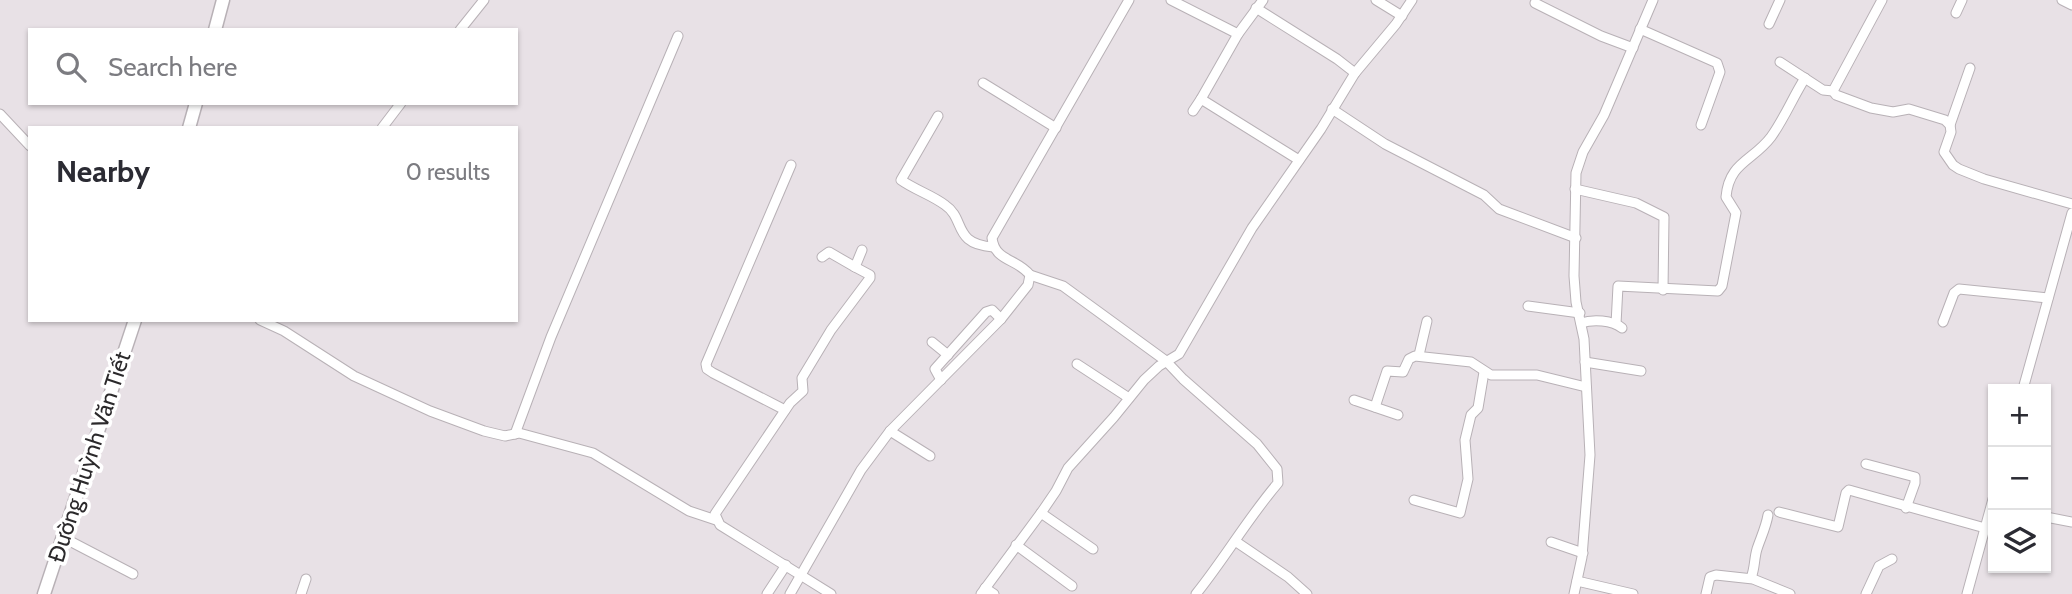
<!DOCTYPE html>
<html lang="en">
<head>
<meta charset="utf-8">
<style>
  body { margin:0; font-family:Cabin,sans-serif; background:#f7f7f7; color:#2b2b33 }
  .controls { position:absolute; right:21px; bottom:21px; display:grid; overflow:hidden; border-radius:0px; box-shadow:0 2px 5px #0004 }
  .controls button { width:63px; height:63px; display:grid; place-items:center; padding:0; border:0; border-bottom:2px solid #e1e1e2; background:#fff; color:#2b2b33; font:35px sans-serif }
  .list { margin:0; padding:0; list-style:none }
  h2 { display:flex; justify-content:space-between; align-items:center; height:91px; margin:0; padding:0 28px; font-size:30px }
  h2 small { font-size:23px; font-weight:400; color:#7c7c81 }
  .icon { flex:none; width:38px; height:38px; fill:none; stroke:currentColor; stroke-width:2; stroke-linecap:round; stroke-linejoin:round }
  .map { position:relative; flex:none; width:2072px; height:594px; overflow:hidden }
  .search { position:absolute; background:#fff; box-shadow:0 2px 5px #0004; left:28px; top:28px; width:490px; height:77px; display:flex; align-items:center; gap:18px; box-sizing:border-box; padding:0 24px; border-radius:0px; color:#7c7c81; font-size:26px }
  .panel { position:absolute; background:#fff; box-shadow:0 2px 5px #0004; left:28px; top:126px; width:490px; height:196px; border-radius:0px }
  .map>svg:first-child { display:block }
</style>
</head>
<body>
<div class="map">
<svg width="2072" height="594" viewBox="0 0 2072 594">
  <rect width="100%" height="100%" fill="#e8e1e6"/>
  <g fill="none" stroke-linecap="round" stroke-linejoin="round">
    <defs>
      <g id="street">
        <path d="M1171 0 1238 34"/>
        <path d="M1376 0 1402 16"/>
        <path d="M1882 0 1833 91 1836 95 1871 108 1893 112 1909 109 1945 120 1950 125 1951 132 1944 152 1953 165 1959 169 1984 179 2072 204"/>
        <path d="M2062 0 2072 5"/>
        <path d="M1535 3 1601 36 1633 48"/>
        <path d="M1256 8 1337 59 1355 73"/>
        <path d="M1956 13 1962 0"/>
        <path d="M1769 24 1780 0"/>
        <path d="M1640 29 1717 63 1720 72 1701 125"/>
        <path d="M460 30 484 0"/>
        <path d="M1780 62 1823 90 1833 91"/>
        <path d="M983 83 1056 128"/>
        <path d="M1201 99 1238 34 1263 0"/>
        <path d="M1332 109 1385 144 1484 195 1499 209 1576 238"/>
        <path d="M1193 111 1201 99 1299 160"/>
        <path d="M0 114 30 146"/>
        <path d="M938 116 901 180C915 190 932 195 945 205 966 219 952 244 993 247"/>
        <path d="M1950 125 1970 68"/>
        <path d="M382 128 401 103"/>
        <path d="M1575 189 1636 203 1664 217 1663 290"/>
        <path d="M822 257 829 252 855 267"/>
        <path d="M1030 275 1063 286 1166 361 1183 379 1257 444 1277 469 1278 483C1248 518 1225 558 1196 594"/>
        <path d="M1528 306 1580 313"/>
        <path d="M260 320 284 331 354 376 430 411 484 431 505 436 519 433 593 453 689 511 716 520"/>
        <path d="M1943 322 1954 293 1959 289 2048 298"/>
        <path d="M1581 323C1593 319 1612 320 1622 328"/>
        <path d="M1616 324 1618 286 1718 291 1722 286 1736 213 1726 197C1729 162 1753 161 1771 137 1784 119 1793 97 1805 78"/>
        <path d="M932 342 948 355"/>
        <path d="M1419 355 1427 321"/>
        <path d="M1585 362 1641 371"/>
        <path d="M1077 364 1129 398"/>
        <path d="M941 380 935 369 986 312 992 310 1001 319"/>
        <path d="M2023 389 2072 213"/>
        <path d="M1354 400 1398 415"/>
        <path d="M1375 407 1387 371 1403 372 1409 359 1415 356 1471 362 1491 375H1537L1586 387"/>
        <path d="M785 410 713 373 707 369 706 364 791 165"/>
        <path d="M890 431 930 456"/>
        <path d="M515 434 551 337 678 36"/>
        <path d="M1866 464 1915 477V483L1906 508"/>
        <path d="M1414 500 1460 513 1468 479 1465 440 1471 415 1478 408 1484 372"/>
        <path d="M1779 512 1838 527 1846 493 1849 490 1985 528"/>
        <path d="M1041 513 1093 549"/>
        <path d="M2046 517 2072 522"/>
        <path d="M62 537 133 574"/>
        <path d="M1235 541 1288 577 1307 594"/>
        <path d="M1551 542 1583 553"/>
        <path d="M1016 545 1072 586"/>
        <path d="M1751 578C1755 568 1754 559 1757 549 1761 537 1766 527 1768 515"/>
        <path d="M1577 581 1633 594"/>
        <path d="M985 588 994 594"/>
        <path d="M301 594 306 579"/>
        <path d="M767 594 786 565"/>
        <path d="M790 594 861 470 890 431 1001 319 1028 285 1030 275C1017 258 995 262 992 238L1129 0"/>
        <path d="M831 594 720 525 715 514 790 403 803 391 802 378 831 330 870 278V275L855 267 862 250"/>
        <path d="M981 594 1041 513 1056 491 1068 468 1114 417 1144 380 1159 366 1179 354 1252 228 1321 129 1355 73 1396 24 1412 0"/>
        <path d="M1574 594 1582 557 1590 455 1584 339 1576 302 1574 276 1576 173 1583 152 1604 115 1653 0"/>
        <path d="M1706 594 1710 577 1716 575 1753 579 1790 594"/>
        <path d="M1866 594 1879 566 1892 559"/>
        <path d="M1967 594 1993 499"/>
      </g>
      <g id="secondary">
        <path d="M215 30 223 0"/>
        <path d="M189 128 196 103"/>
        <path d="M44 594 135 320"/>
      </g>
    </defs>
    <use href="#street" stroke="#b8b1b6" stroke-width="11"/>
    <use href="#secondary" stroke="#b8b1b6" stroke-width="15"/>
    <use href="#street" stroke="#fff" stroke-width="9"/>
    <use href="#secondary" stroke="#fff" stroke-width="12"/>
  </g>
  <g text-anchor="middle" stroke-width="7" stroke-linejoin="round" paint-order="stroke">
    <g font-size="23" fill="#2b292b" stroke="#fff">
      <text transform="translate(89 457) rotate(-72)" y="8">Đường Huỳnh Văn Tiết</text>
    </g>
  </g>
</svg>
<div class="controls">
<button>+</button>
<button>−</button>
<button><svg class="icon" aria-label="layers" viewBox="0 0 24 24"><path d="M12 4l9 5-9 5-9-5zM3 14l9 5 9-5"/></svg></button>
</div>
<div class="search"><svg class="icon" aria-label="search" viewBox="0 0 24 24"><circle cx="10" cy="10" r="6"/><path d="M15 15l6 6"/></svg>Search here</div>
<section class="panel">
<h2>Nearby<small>0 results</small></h2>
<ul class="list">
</ul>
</section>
</div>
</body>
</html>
